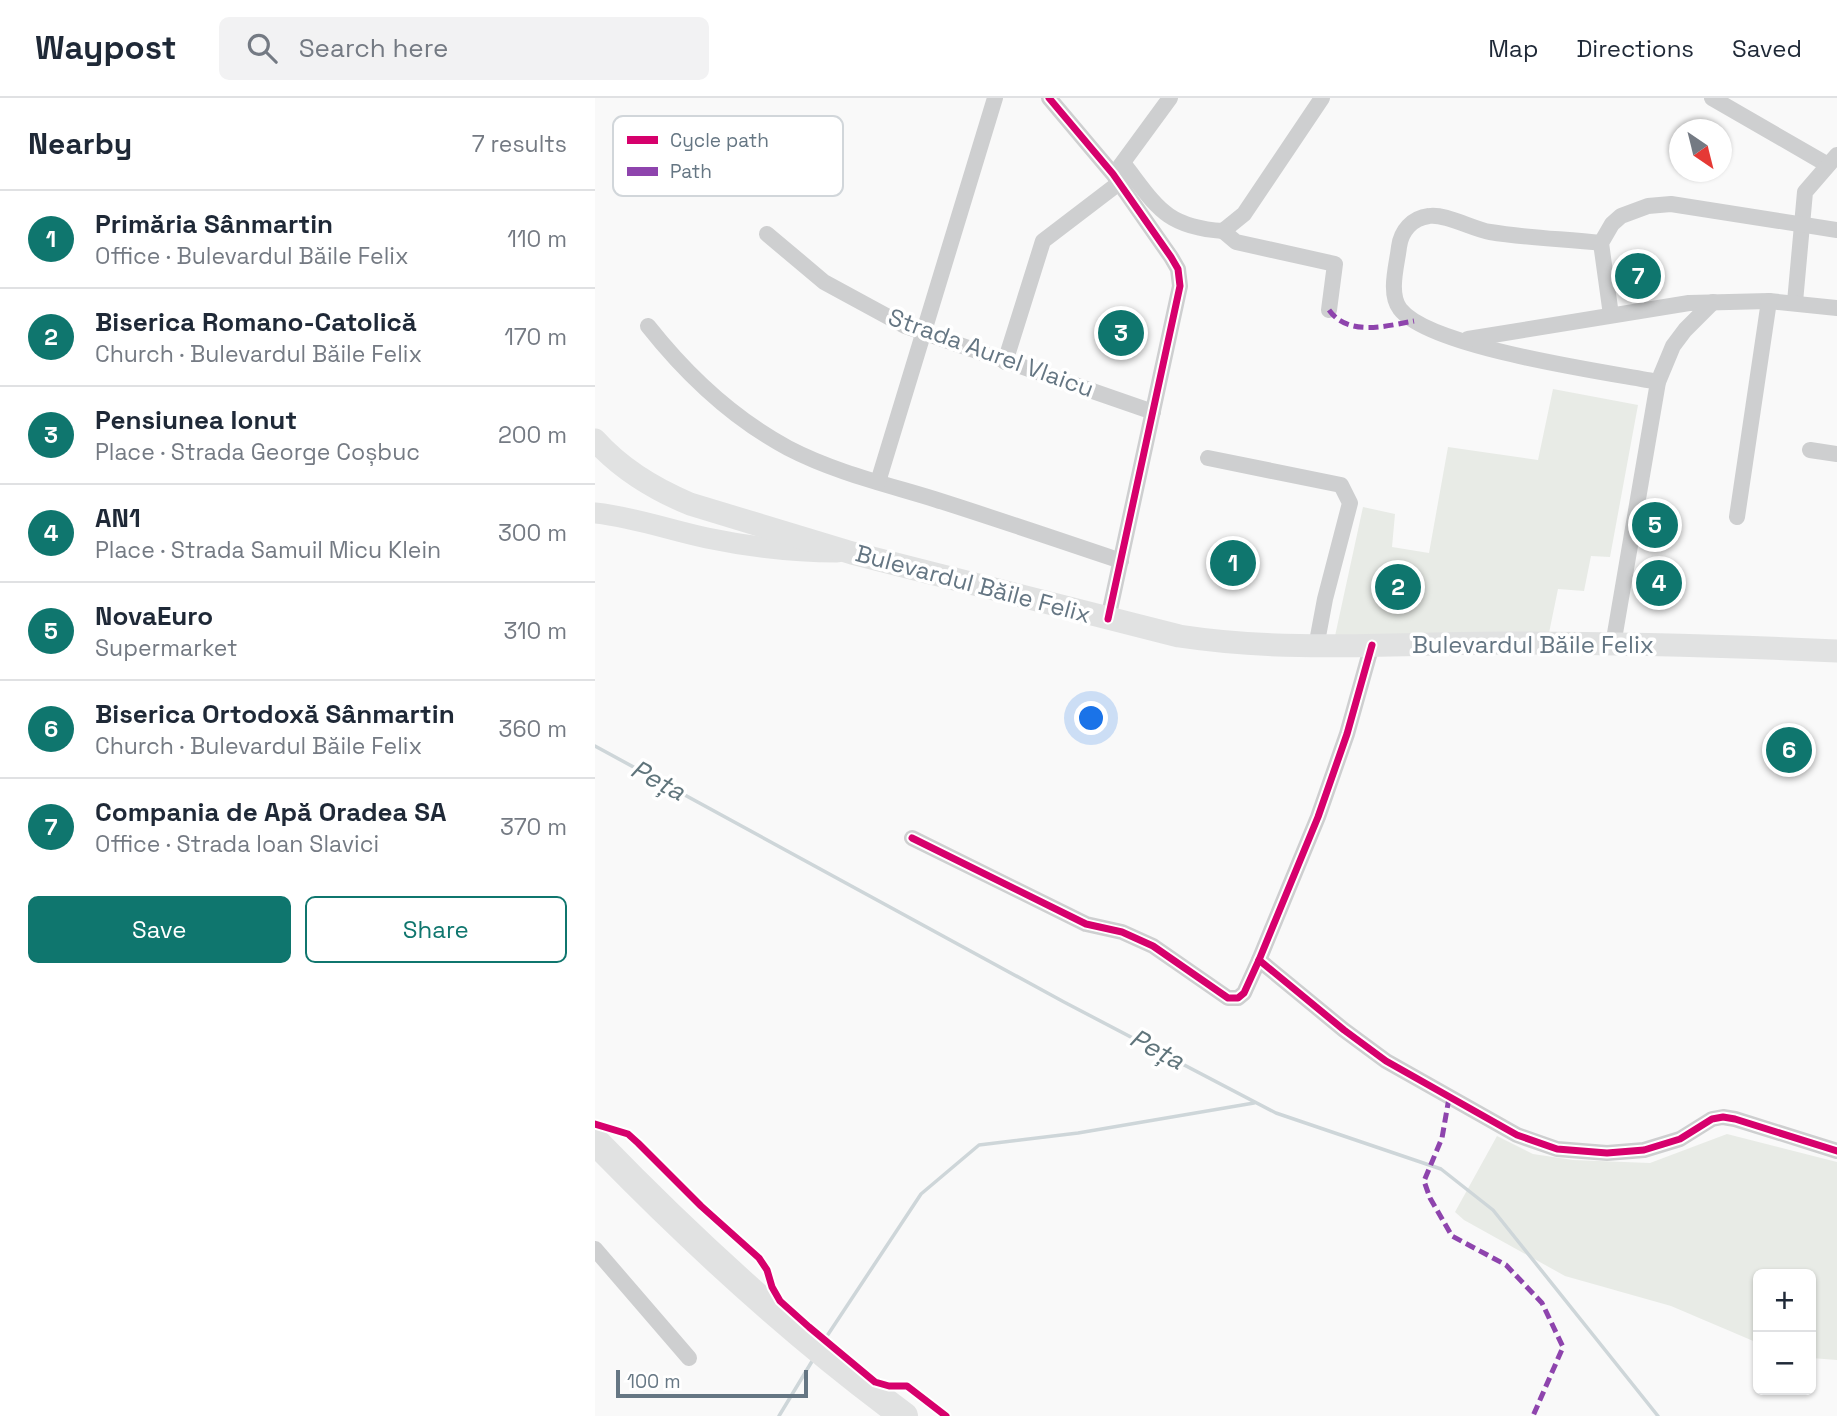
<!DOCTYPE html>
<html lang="en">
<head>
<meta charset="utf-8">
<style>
  body { margin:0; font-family:"Space Grotesk",sans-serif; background:#f2f2f3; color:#1f2937 }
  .controls { position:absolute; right:21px; bottom:21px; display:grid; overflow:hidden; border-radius:10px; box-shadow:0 2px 5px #0004 }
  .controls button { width:63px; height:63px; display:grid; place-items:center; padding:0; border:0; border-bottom:2px solid #e0e1e3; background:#fff; color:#1f2937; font:35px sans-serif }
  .compass { position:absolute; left:1074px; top:21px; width:63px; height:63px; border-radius:50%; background:#fff; box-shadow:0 2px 5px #0004; rotate:145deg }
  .scale { position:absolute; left:21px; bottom:18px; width:192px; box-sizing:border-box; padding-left:7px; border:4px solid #657683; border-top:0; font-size:19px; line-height:24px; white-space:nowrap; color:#657683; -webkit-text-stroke:5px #fff; paint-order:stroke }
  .you { position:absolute; left:497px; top:621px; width:24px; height:24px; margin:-18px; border:5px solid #fff; border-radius:50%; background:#1a73e8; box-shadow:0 0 0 10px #1a73e833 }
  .badge { display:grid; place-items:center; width:46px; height:46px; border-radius:50%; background:#0f766e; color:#fff; font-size:23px; font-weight:700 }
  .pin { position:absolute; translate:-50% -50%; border:4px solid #fff; box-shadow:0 2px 7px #0006 }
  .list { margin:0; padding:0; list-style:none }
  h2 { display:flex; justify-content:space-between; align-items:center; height:91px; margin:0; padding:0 28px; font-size:30px }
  h2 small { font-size:23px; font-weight:400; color:#747a83 }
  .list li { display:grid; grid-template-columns:46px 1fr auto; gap:21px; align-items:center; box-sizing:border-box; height:98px; padding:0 28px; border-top:2px solid #e0e1e3 }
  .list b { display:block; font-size:26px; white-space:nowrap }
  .list p { margin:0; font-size:23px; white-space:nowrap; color:#747a83 }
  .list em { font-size:23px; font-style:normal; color:#747a83 }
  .actions { display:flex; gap:14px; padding:21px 28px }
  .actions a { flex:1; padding:16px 0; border:2px solid #0f766e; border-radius:10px; text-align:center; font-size:24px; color:#0f766e }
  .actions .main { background:#0f766e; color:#fff }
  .icon { flex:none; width:38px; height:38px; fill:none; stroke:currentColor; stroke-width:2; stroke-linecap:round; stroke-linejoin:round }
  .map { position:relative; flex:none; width:1242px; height:1318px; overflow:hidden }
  header { display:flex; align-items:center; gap:42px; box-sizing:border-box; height:98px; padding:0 35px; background:#fff; border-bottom:2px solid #e0e1e3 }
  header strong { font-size:33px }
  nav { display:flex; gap:38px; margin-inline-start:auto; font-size:24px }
  .search { width:490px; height:63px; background:#f2f2f3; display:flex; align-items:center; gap:18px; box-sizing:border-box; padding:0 24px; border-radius:10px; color:#747a83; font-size:26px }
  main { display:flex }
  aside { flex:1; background:#fff }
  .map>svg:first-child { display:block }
</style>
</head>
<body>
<header>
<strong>Waypost</strong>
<div class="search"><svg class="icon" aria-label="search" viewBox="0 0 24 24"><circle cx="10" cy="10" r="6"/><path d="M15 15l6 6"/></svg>Search here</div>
<nav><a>Map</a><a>Directions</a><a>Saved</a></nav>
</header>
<main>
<aside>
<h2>Nearby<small>7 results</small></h2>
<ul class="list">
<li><span class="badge">1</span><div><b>Primăria Sânmartin</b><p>Office · Bulevardul Băile Felix</p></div><em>110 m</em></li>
<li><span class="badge">2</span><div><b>Biserica Romano-Catolică</b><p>Church · Bulevardul Băile Felix</p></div><em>170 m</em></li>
<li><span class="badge">3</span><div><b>Pensiunea Ionut</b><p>Place · Strada George Coșbuc</p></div><em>200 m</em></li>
<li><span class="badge">4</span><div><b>AN1</b><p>Place · Strada Samuil Micu Klein</p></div><em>300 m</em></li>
<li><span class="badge">5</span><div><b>NovaEuro</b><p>Supermarket</p></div><em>310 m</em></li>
<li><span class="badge">6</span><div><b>Biserica Ortodoxă Sânmartin</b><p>Church · Bulevardul Băile Felix</p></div><em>360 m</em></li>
<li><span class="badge">7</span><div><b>Compania de Apă Oradea SA</b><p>Office · Strada Ioan Slavici</p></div><em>370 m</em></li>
</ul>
<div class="actions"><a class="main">Save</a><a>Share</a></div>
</aside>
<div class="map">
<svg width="1242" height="1318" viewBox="0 0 1242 1318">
  <rect width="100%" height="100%" fill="#f9f9f9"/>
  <g fill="#e8ebe6">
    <path d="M958 291 1043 307 1015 459 996 458 989 493 963 491 954 535 740 538 768 409 800 416 797 449 834 455 853 349 943 362Z"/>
    <path d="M1132 1036 1242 1064V1262L1216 1260V1176H1163V1245L1076 1208 970 1178 869 1122 860 1114 902 1038 938 1056 978 1062 1055 1065Z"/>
  </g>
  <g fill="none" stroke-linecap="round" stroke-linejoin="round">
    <g stroke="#ced6d9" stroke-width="3.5">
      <path d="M0 648 469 904 681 1015 846 1071 898 1112 1063 1318"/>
      <path d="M230 1241 326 1096 384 1047 483 1035 659 1005"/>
      <path d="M184 1318 219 1260"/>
    </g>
    <g stroke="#cecfd0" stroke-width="16">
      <path d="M454 0 518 76 576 159 583 171 585 188 513 521"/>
      <path d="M1117 0 1233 67"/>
      <path d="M528 65C561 107 569 129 628 133L649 116 727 0"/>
      <path d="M523 71 575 0"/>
      <path d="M628 133 641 144 740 166 734 212"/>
      <path d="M172 136 229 184 310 228 558 314"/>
      <path d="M1006 145C969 141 932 140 895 134 878 131 849 115 834 118 817 120 806 133 804 149 802 167 793 195 805 211 835 250 1011 274 1063 284"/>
      <path d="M1200 204 1210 94 1242 57"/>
      <path d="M1016 217 1006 145 1017 126 1026 118 1053 108 1076 106 1242 132"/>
      <path d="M53 228C91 276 139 321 193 350 239 374 290 386 339 401 402 421 464 442 526 463"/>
      <path d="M873 241 1094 205 1174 203 1242 210"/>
      <path d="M410 264 448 143 524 85"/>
      <path d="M1215 352 1242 356"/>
      <path d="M613 360 746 387 755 405 730 501 721 549"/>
      <path d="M283 384 400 0"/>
      <path d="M1142 419 1174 203"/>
      <path d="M1018 547 1063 284 1078 248 1090 232 1118 204"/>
      <path d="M317 740 491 826 527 834 558 848 633 900H643L649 895 664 862 723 719 752 636 777 547"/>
      <path d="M664 862 749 932 791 963 922 1037 962 1051 1012 1055 1049 1052 1085 1041 1117 1021 1128 1019 1140 1021 1242 1053"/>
      <path d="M0 1151 94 1260"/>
    </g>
    <path stroke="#e1e2e2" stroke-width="21" d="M0 415C39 419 74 432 112 440 155 449 198 454 242 454"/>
    <path stroke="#e1e2e2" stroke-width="23" d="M0 342C26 371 59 391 95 406L257 455 584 538C694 555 803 545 913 545 1022 545 1132 548 1242 553"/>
    <path stroke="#e1e2e2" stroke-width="28" d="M0 1043C96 1142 198 1236 309 1318"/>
    <g stroke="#8e44ad" stroke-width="5" stroke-dasharray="10 5" stroke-linecap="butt">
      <path d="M734 212C753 239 791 228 819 223"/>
      <path d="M854 1000 847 1040 829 1083 835 1100 857 1138 911 1167 947 1205 968 1249 938 1318"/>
    </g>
    <defs>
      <g id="cycleway">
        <path d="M454 0 518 76 576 159 583 171 585 188 513 521"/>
        <path d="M317 740 491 826 527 834 558 848 633 900H643L649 895 664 862 723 719 752 636 777 547"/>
        <path d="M664 862 749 932 791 963 922 1037 962 1051 1012 1055 1049 1052 1085 1041 1117 1021 1128 1019 1140 1021 1242 1053"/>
        <path d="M0 1026 33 1036 43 1045 106 1108 164 1160 172 1172 177 1189 185 1203 214 1229 280 1284 294 1288H312L351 1318"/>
      </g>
    </defs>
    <use href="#cycleway" stroke="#fff" stroke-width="11"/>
    <use href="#cycleway" stroke="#d6006c" stroke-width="7"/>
  </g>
  <g text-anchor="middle" stroke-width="7" stroke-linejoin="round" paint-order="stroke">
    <g font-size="24" fill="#657683" stroke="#fff">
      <text transform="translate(396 255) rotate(20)" y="8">Strada Aurel Vlaicu</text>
      <text transform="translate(378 486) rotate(15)" y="8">Bulevardul Băile Felix</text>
      <text x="938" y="555">Bulevardul Băile Felix</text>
    </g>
    <g font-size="26" font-style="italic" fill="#60757c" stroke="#fff">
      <text transform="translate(63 682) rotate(28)" y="9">Peța</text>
      <text transform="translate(562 951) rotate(28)" y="9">Peța</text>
    </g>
  </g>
  <rect x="18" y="18" width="230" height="80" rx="10" fill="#fff" stroke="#d1d6da" stroke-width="2"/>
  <rect x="32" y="38" width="31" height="8" fill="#d6006c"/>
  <rect x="32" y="69" width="31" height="9" fill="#8e44ad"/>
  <g font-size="19" fill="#657683">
    <text x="75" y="49">Cycle path</text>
    <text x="75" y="80">Path</text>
  </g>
</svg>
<div class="controls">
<button>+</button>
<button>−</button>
</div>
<svg class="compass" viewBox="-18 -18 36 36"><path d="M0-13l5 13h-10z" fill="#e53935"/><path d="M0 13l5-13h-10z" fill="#747a83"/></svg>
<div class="scale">100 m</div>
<div class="you"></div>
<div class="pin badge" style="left:638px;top:465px">1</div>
<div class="pin badge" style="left:803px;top:489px">2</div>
<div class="pin badge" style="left:526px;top:235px">3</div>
<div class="pin badge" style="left:1064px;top:485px">4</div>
<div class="pin badge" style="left:1060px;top:427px">5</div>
<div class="pin badge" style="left:1194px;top:652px">6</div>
<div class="pin badge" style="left:1043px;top:178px">7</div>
</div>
</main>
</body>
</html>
